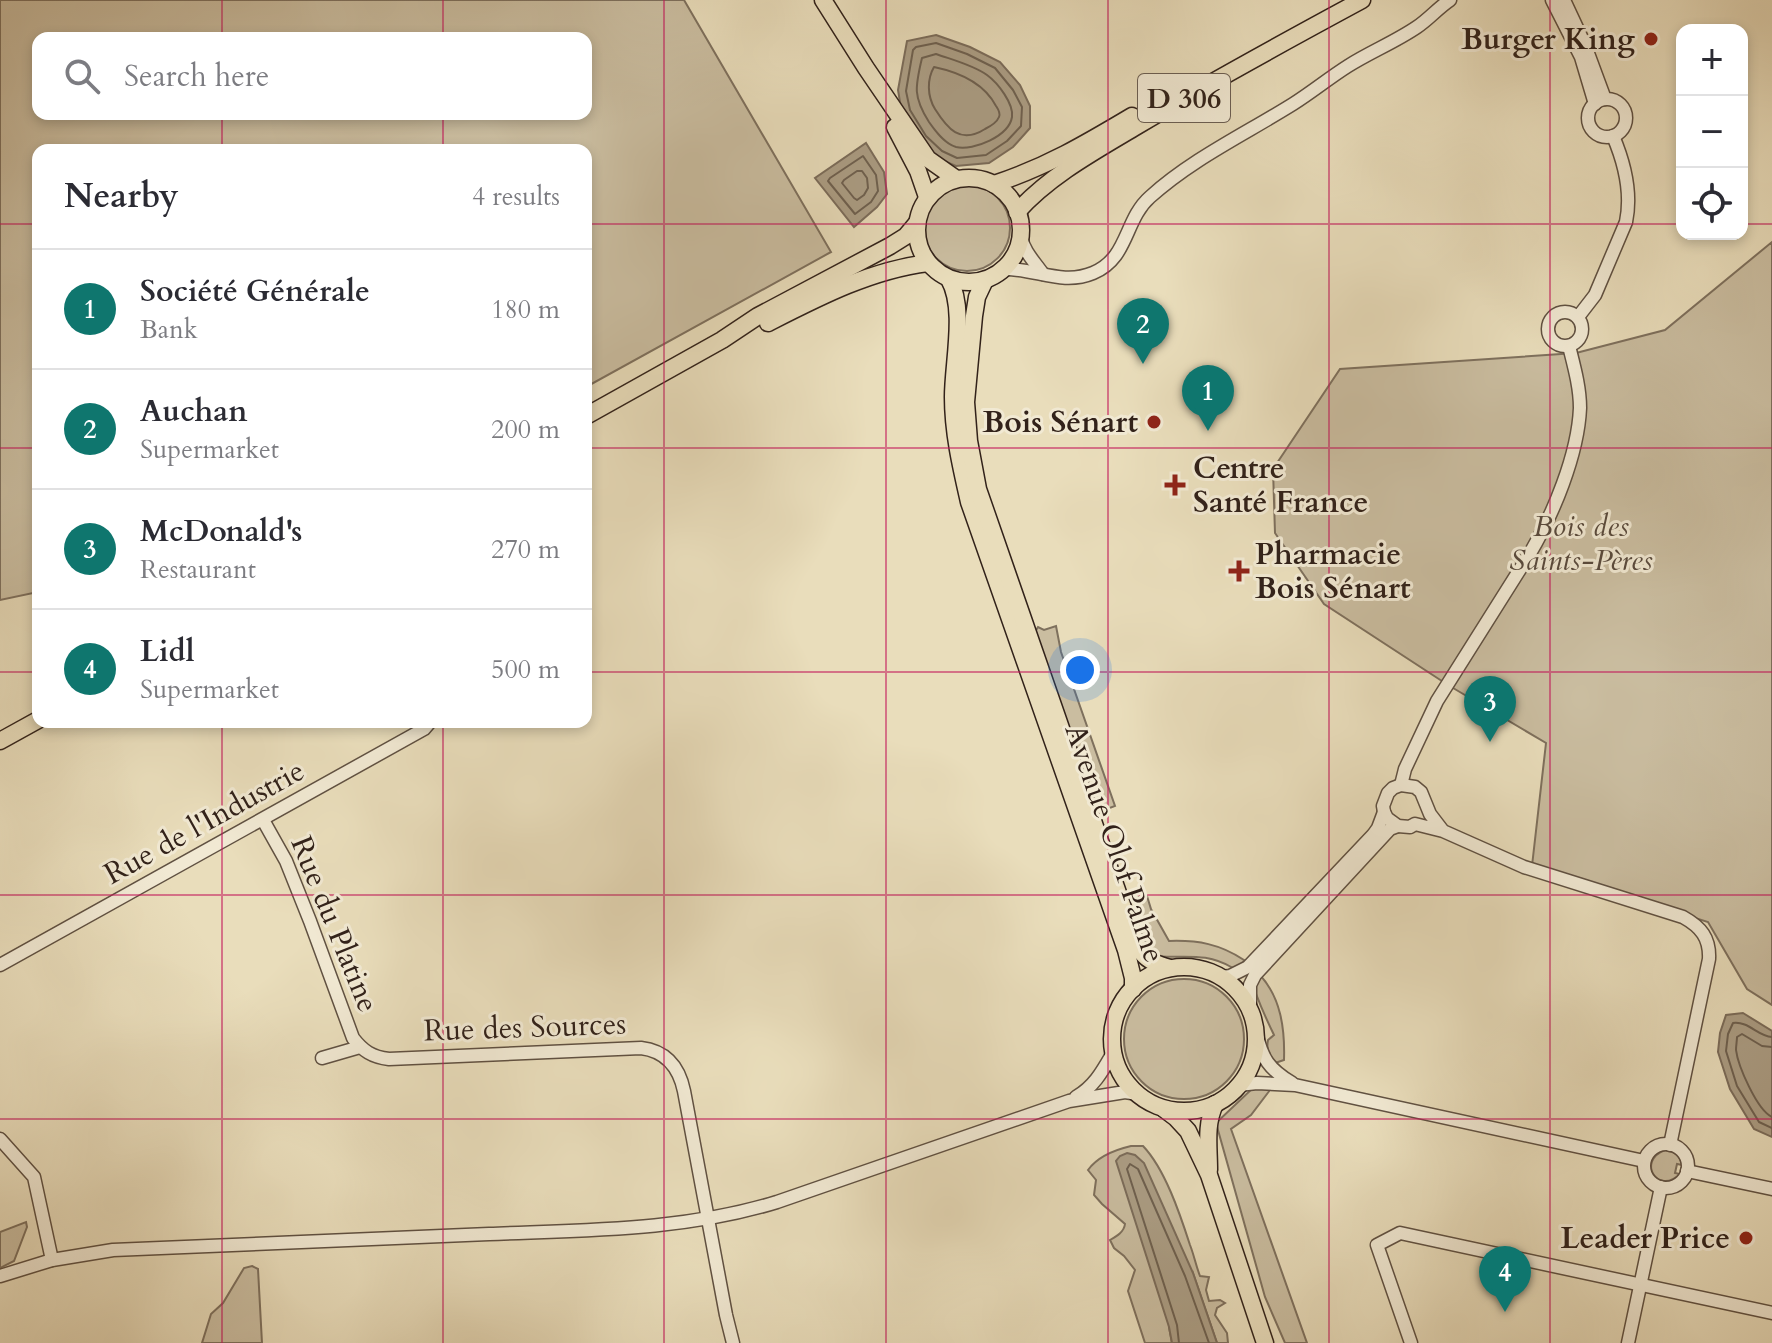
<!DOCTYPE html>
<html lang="en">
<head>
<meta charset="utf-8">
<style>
  body { margin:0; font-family:Cardo,serif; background:#f2f2f3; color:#2b2b33 }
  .controls { position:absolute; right:24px; top:24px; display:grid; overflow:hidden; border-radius:16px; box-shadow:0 4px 12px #0003 }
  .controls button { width:72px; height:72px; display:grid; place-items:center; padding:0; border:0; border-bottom:2px solid #e1e1e2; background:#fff; color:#2b2b33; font:40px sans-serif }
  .you { position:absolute; left:1080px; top:670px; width:28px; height:28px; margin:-20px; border:6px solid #fff; border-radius:50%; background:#1a73e8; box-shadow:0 0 0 12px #1a73e833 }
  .badge { display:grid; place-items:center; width:52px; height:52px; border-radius:50%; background:#0f766e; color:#fff; font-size:26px; font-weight:700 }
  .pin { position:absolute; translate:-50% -66px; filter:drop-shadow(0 2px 4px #0008) }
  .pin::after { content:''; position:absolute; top:42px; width:28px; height:24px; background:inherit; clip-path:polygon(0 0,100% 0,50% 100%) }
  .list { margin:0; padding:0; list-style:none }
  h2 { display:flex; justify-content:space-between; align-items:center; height:104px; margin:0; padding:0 32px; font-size:34px }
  h2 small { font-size:26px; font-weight:400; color:#7c7c81 }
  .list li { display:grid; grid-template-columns:52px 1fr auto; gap:24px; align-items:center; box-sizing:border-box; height:120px; padding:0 32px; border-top:2px solid #e1e1e2 }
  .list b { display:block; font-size:30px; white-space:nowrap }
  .list p { margin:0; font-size:26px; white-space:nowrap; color:#7c7c81 }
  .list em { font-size:26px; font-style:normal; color:#7c7c81 }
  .icon { flex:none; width:44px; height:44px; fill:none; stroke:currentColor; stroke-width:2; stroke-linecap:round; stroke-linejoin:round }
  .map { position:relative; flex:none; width:1772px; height:1343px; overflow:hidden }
  .search { position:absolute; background:#fff; box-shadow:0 4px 12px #0003; left:32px; top:32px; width:560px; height:88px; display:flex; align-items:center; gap:20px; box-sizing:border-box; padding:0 28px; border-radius:16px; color:#7c7c81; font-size:30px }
  .panel { position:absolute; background:#fff; box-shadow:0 4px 12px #0003; left:32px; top:144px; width:560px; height:584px; border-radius:16px }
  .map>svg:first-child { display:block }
</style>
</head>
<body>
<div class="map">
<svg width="1772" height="1343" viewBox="0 0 1772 1343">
  <rect width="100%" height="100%" fill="#e9ddbb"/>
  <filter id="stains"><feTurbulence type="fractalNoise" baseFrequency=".0025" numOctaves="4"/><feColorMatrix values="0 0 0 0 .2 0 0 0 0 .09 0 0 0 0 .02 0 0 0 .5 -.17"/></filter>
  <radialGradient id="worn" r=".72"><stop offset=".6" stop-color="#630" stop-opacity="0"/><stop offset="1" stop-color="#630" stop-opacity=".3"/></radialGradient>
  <g fill="#cabda0" stroke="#7e705d" stroke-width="2" fill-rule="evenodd">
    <path d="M0 0H684L831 252 586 387V150H38V592L0 600ZM38 38H586V114H38Z"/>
    <circle cx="967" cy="228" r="43"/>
    <path d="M1772 242V1005L1747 989 1708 922 1532 866 1546 743 1448 685 1324 604 1275 533 1273 469 1340 369 1576 353 1665 330Z"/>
    <path d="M1056 626 1061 652 1115 806 1107 809 1098 795 1090 769 1080 762 1035 632 1038 627 1044 630Z"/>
    <path d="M1147 896 1151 909 1169 941C1198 940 1220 944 1244 960L1243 964 1233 968C1204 951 1184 959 1153 956 1139 943 1134 919 1135 901L1139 897Z"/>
    <path d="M1259 974C1281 997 1285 1029 1284 1060L1275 1063C1269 1055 1266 1050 1268 1040L1274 1035C1265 1016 1256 998 1251 978Z"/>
    <circle cx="1184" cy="1039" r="60"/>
    <path d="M1255 1086H1268L1270 1090 1251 1115 1231 1129 1307 1343H1285L1265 1297 1216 1123Z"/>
    <path d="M1131 1146H1143C1165 1169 1180 1214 1190 1245 1194 1255 1196 1266 1200 1276L1209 1277 1206 1290 1209 1301 1220 1300 1225 1303 1217 1308 1215 1315 1227 1333 1228 1343H1217L1193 1273 1169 1327 1172 1343H1145L1128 1291 1135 1270 1124 1256 1114 1248 1110 1240C1117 1236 1124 1232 1125 1224L1102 1204 1094 1195 1096 1180 1088 1170C1098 1156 1114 1150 1131 1146Z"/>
    <path d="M1665 1150C1674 1151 1680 1155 1682 1165L1677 1164 1675 1173 1680 1174C1658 1196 1636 1161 1665 1150Z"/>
    <path d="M26 1222 27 1227 14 1261 0 1268V1232Z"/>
    <path d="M252 1266 258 1269 262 1343H202L211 1314 223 1303 244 1268Z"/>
  </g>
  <g fill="#ab9d84" stroke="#7b6c5a" stroke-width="2">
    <path d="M936 35 970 47 1000 62 1020 85 1030 106V128L1013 147 989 163 956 166 937 158 902 114 898 90 907 41Z"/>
    <path d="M866 143 884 172 887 194 877 207 854 227 815 178Z"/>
    <path d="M1743 1013 1772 1031V1137L1754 1129 1730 1089 1718 1052 1720 1033 1726 1015Z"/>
    <path d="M1127 1153 1135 1155 1144 1163 1193 1273 1217 1343H1172L1169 1327 1116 1161 1120 1156Z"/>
  </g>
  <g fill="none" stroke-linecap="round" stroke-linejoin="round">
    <g stroke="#6e604f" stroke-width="2">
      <path d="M936 43 967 54 995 68 1013 90 1022 107 1021 126 1007 141 986 155 957 158 942 151 926 136 910 110 906 91 913 50 916 47Z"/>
      <path d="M936 54C953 60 973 65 987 75 998 83 1014 104 1012 117 1009 136 974 151 956 147 945 144 936 132 929 122 913 97 915 87 922 58Z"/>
      <path d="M934 67C958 72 984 83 996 106 998 109 1001 113 999 117 997 122 989 127 985 129 960 145 947 128 935 109 927 96 927 79 934 67Z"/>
      <path d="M863 156 876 175 878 191 871 202 855 214 828 181 830 178Z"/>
      <path d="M857 171H862L867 178 868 188 864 195 857 200 854 198 842 183 844 180Z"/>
      <path d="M1772 1037C1757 1036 1749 1021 1733 1023L1728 1034 1726 1051 1737 1086 1759 1122 1772 1128"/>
      <path d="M1772 1047 1762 1046 1742 1034 1737 1037C1737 1041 1736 1045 1736 1050 1738 1066 1757 1110 1772 1117"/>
      <path d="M1179 1343 1177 1325 1127 1169 1130 1164 1138 1169 1185 1276 1209 1343"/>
    </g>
    <defs>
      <g id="minor">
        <path d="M1552 0 1581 57 1595 104"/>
        <path d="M1564 0 1585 45 1605 99"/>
        <circle cx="1607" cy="118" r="19"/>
        <path d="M1021 237C1024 252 1034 261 1043 274"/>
        <path d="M1004 269C1035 268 1062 286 1093 273 1129 258 1124 220 1150 197 1192 159 1245 134 1293 104 1312 92 1329 78 1348 66 1370 52 1395 42 1417 27 1429 19 1438 8 1450 0"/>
        <circle cx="1565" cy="329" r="17"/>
        <path d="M1578 317 1595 295 1626 222C1632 193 1625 164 1613 136"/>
        <path d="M1401 785 1405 769 1437 701 1529 555C1553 515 1578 455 1580 408 1580 387 1574 366 1569 346"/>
        <path d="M263 820 286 861 310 921 353 1038C363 1051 372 1057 389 1059L641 1048C666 1051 679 1067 684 1091L726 1315 733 1343"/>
        <path d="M1443 831 1430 814 1421 792 1415 787 1401 785 1393 788 1388 793 1383 806 1384 812 1387 818 1398 826 1410 827 1415 824 1443 831 1524 867 1683 917C1701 927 1710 938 1709 959L1670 1145"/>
        <path d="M0 965 424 729 430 722"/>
        <path d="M1222 977 1230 976 1248 967 1373 835 1378 828 1384 812"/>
        <path d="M1250 1008V985L1255 975 1390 829 1398 826"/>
        <path d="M1256 1032C1262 1059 1269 1069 1292 1083"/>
        <path d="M322 1058 360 1047"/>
        <path d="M1239 1085 1257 1083 1295 1085 1644 1161"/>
        <path d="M1076 1097C1095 1086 1103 1070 1114 1051"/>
        <path d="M0 1139 34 1177 52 1260"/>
        <circle cx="1666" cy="1166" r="22"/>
        <path d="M1687 1171 1772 1189"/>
        <path d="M0 1276 52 1260 113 1250C238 1245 364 1239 489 1234 586 1230 683 1231 777 1202L1069 1101 1125 1092 1138 1094"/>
        <path d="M1411 1343 1377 1245 1400 1233 1772 1313"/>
        <path d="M1628 1343 1661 1187"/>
      </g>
      <g id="major">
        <path d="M823 0 866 68 928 159 955 178"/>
        <path d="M895 127 918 171 927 197"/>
        <circle cx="969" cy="230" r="52"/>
        <path d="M994 184C1046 167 1085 144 1132 116"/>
        <path d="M1017 212C1049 176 1095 151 1137 126 1210 82 1286 41 1362 0"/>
        <path d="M949 279C966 309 953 362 953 397 953 433 961 467 969 502L1126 950 1133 978V989"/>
        <path d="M985 280 977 297 974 316 966 402 969 441 978 489 1116 887C1122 904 1133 941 1142 953 1149 962 1160 965 1170 968"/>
        <path d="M768 323C819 297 871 270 928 263"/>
        <path d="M586 416 722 340 758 316 890 246 906 236 917 223"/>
        <path d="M0 741 38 720"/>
        <circle cx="1184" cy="1039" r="72"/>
        <path d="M1164 1109 1176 1118 1188 1131 1209 1175 1265 1343"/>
        <path d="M1209 1170C1209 1147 1205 1125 1215 1104"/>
      </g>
    </defs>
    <use href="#minor" stroke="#605142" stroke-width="15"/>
    <use href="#major" stroke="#32221a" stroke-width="19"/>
    <use href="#minor" stroke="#f1e9d3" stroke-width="12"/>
    <use href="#major" stroke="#e9ddbb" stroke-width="16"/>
  </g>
  <path fill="none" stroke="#c2185b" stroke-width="2" stroke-opacity="0.55" d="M222 0V38M443 0V38M664 0V1343M886 0V1343M1108 0V1343M1329 0V1343M1550 0V1343M222 114V150M443 114V150M0 224H38M586 224H1682M1742 224H1772M0 448H38M586 448H1772M0 672H38M586 672H1772M222 722V1343M443 722V1343M0 895H1772M0 1119H1772"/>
  <g fill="#8f2418" stroke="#f1e9d3" stroke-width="3">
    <circle cx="1651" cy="39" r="8"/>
    <circle cx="1154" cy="422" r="8"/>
    <path d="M1171 473h8v8h8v8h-8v8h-8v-8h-8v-8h8z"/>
    <path d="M1235 559h8v8h8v8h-8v8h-8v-8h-8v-8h8z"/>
    <circle cx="1746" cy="1238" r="8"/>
  </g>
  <g text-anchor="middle" stroke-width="6" stroke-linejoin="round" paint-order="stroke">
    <rect fill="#f1e9d3" stroke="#6b5e52" stroke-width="2" x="1138" y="74" width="92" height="48" rx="6"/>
    <g font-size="28" font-weight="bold" fill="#32221a">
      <text x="1184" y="108">D 306</text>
    </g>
    <g font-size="30" font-weight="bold" fill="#32221a" stroke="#f1e9d3" text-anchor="end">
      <text x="1635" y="49">Burger King</text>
      <text x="1138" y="432">Bois Sénart</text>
      <text x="1193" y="478" text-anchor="start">Centre<tspan x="1193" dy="34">Santé France</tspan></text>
      <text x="1255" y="564" text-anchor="start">Pharmacie<tspan x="1255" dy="34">Bois Sénart</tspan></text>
      <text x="1730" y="1248">Leader Price</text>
    </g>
    <g font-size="30" font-style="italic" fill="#58493c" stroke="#f1e9d3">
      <text x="1581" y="536">Bois des<tspan x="1581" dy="34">Saints-Pères</tspan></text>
    </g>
    <g font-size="30" fill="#32221a" stroke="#f1e9d3">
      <text transform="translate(204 822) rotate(-29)" y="10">Rue de l'Industrie</text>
      <text transform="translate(1115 843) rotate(71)" y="10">Avenue Olof Palme</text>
      <text transform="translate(335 924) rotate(68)" y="10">Rue du Platine</text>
      <text transform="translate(525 1027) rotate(-2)" y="10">Rue des Sources</text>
    </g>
  </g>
  <rect width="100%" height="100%" filter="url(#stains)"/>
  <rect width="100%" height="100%" fill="url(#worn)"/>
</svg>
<div class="controls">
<button>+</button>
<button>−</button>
<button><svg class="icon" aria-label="locate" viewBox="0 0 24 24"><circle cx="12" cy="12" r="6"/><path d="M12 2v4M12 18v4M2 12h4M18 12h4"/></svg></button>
</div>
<div class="you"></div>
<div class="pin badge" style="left:1208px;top:431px">1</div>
<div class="pin badge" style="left:1143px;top:364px">2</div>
<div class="pin badge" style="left:1490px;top:742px">3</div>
<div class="pin badge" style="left:1505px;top:1312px">4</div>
<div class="search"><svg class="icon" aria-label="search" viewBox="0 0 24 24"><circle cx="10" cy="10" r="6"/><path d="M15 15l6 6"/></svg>Search here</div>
<section class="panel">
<h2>Nearby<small>4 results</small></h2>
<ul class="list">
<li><span class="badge">1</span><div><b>Société Générale</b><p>Bank</p></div><em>180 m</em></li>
<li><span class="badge">2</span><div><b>Auchan</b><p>Supermarket</p></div><em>200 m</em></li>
<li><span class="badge">3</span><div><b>McDonald's</b><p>Restaurant</p></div><em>270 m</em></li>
<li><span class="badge">4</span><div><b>Lidl</b><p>Supermarket</p></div><em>500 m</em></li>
</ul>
</section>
</div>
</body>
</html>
